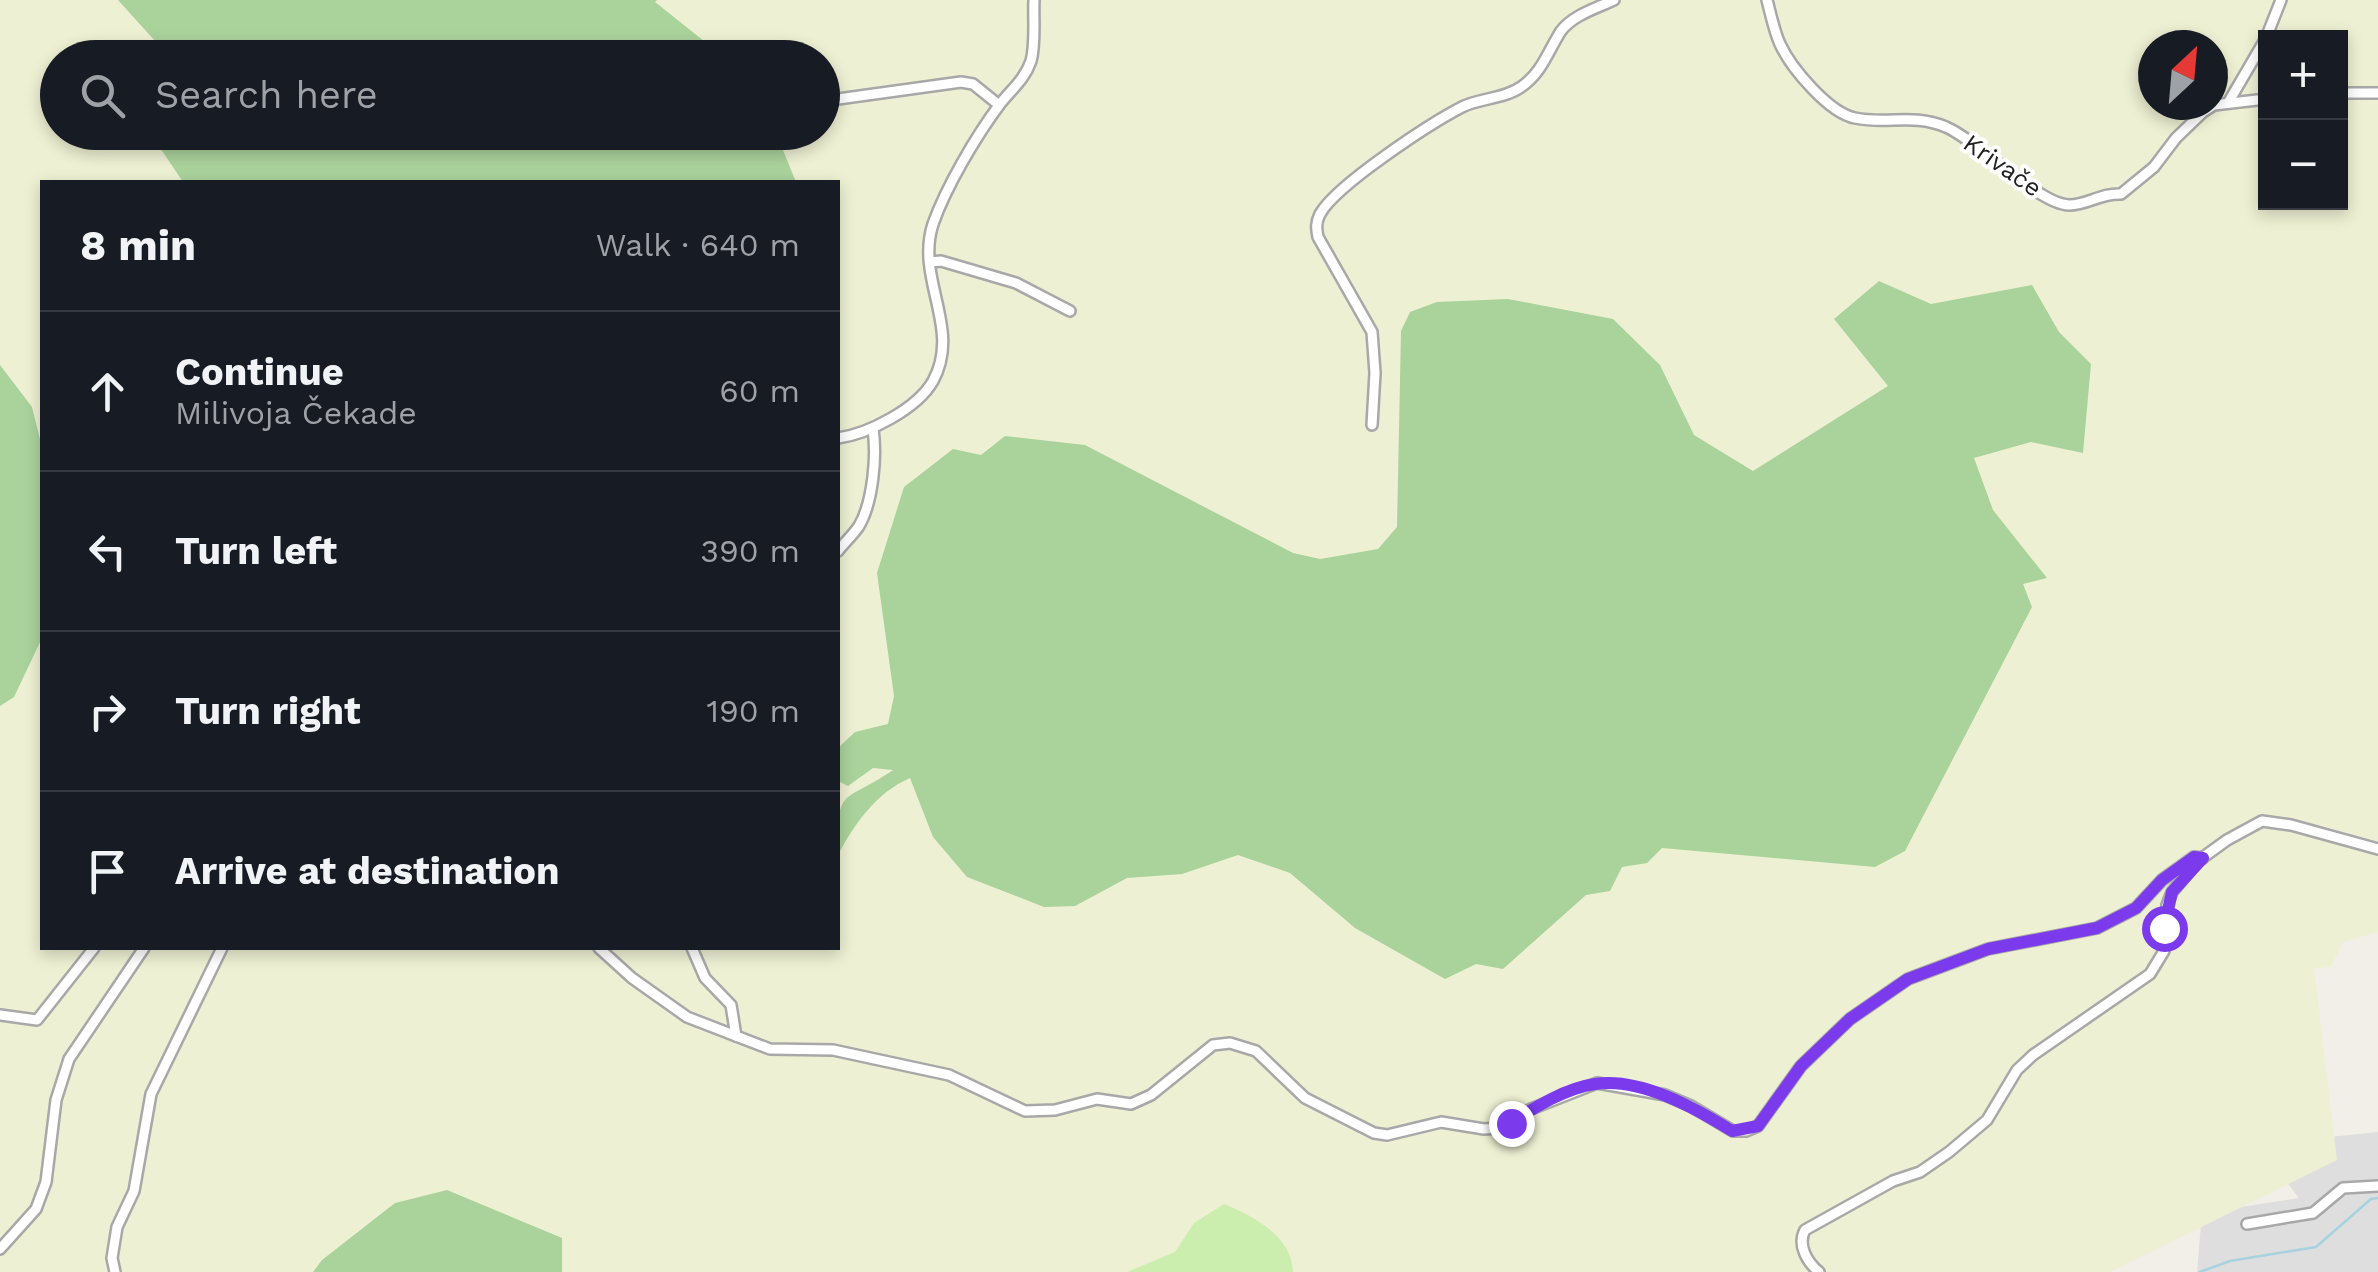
<!DOCTYPE html>
<html lang="en">
<head>
<meta charset="utf-8">
<style>
  body { margin:0; font-family:"Work Sans",sans-serif; background:#20242c; color:#f1f3f6 }
  .controls { position:absolute; right:30px; top:30px; display:grid; overflow:hidden; border-radius:0px; box-shadow:0 5px 15px #0003 }
  .controls button { width:90px; height:90px; display:grid; place-items:center; padding:0; border:0; border-bottom:2px solid #363941; background:#171b24; color:#f1f3f6; font:50px sans-serif }
  .compass { position:absolute; left:2138px; top:30px; width:90px; height:90px; border-radius:50%; background:#171b24; box-shadow:0 5px 15px #0003; rotate:26deg }
  .stop { position:absolute; width:30px; height:30px; margin:-22px; border:8px solid #7c3aed; border-radius:50%; background:#fff }
  .stop.end { background:#7c3aed; border-color:#fff; box-shadow:0 2px 10px #0008 }
  .list { margin:0; padding:0; list-style:none }
  h2 { display:flex; justify-content:space-between; align-items:center; height:130px; margin:0; padding:0 40px; font-size:42px }
  h2 small { font-size:32px; font-weight:400; color:#9ea1a6 }
  .list li { display:grid; grid-template-columns:65px 1fr auto; gap:30px; align-items:center; box-sizing:border-box; height:160px; padding:0 40px; border-top:2px solid #363941 }
  .list b { display:block; font-size:38px; white-space:nowrap }
  .list p { margin:0; font-size:32px; white-space:nowrap; color:#9ea1a6 }
  .list em { font-size:32px; font-style:normal; color:#9ea1a6 }
  .icon { flex:none; width:55px; height:55px; fill:none; stroke:currentColor; stroke-width:2; stroke-linecap:round; stroke-linejoin:round }
  .map { position:relative; flex:none; width:2378px; height:1272px; overflow:hidden }
  .search { position:absolute; background:#171b24; box-shadow:0 5px 15px #0003; left:40px; top:40px; width:800px; height:110px; display:flex; align-items:center; gap:25px; box-sizing:border-box; padding:0 35px; border-radius:55px; color:#9ea1a6; font-size:38px }
  .panel { position:absolute; background:#171b24; box-shadow:0 5px 15px #0003; left:40px; top:180px; width:800px; height:770px; border-radius:0px }
  .map>svg:first-child { display:block }
</style>
</head>
<body>
<div class="map">
<svg width="2378" height="1272" viewBox="0 0 2378 1272">
  <rect width="100%" height="100%" fill="#f2eee8"/>
  <path fill="#dfdede" d="M2378 1132V1272H2197L2202 1213 2299 1198 2276 1168 2320 1138Z"/>
  <path fill="#eef0d3" fill-rule="evenodd" d="M0 0H2378V932L2343 942 2331 966 2314 969 2337 1160 2110 1272H562L561 1238 322 1259 313 1272H0V706L14 697 42 638V948H838V182H42V447L32 407 0 365ZM2266 38H2340V202H2266ZM2153 45H2213V105H2153ZM58 58H822V132H58Z"/>
  <path fill="#cbedad" d="M1224 1204C1253 1216 1292 1236 1293 1272H1127L1175 1252 1194 1223Z"/>
  <g fill="#aad29b">
    <path d="M118 0H657L655 2 724 57H163L164 51Z"/>
    <path d="M150 133H776L796 182H183Z"/>
    <path d="M1879 281 1931 304 2032 285 2059 332 2091 364 2083 453 2031 442 1974 458 1993 510 2047 578 2023 584 2032 607 1905 851 1875 867 1662 848 1647 863 1622 867 1610 891 1586 895 1503 969 1476 964 1445 979 1355 928 1290 873 1238 855 1182 874 1127 878 1075 906 1044 907 967 877 933 837 910 778C876 793 855 823 838 855 837 784 842 805 893 770L873 768 848 786 838 781V748L855 732 888 724 894 696 877 573 904 487 953 449 981 455 1005 436 1085 445 1293 553 1320 559 1378 549 1397 527 1401 331 1410 312 1437 302 1508 299 1613 319 1660 365 1694 435 1753 471 1888 386 1834 319Z"/>
    <path d="M0 365 32 407 42 447V638L14 697 0 706Z"/>
    <path d="M447 1190 562 1238V1272H313L322 1260 395 1203Z"/>
  </g>
  <g fill="none" stroke-linecap="round" stroke-linejoin="round">
    <path stroke="#a7d2e0" stroke-width="2.5" d="M2200 1272 2230 1261 2316 1247 2371 1199 2378 1198"/>
    <defs>
      <g id="minor">
        <path d="M1767 0C1771 15 1774 31 1780 44 1791 68 1829 113 1855 118 1888 125 1912 113 1946 127 1980 142 2038 204 2069 205 2088 205 2100 193 2121 194L2154 167 2176 138 2203 112 2214 105 2266 99"/>
        <path d="M2266 38 2281 0"/>
        <path d="M2340 93H2378"/>
        <path d="M838 99 961 82 973 84 999 105"/>
        <path d="M2228 103 2266 38"/>
        <path d="M930 262 941 261 1016 283 1070 311"/>
        <path d="M1372 425 1375 373 1372 332 1318 237C1316 228 1316 222 1320 214 1336 185 1431 123 1462 107 1480 98 1504 99 1521 87 1542 73 1548 51 1561 31 1573 15 1597 8 1614 0"/>
        <path d="M838 438C868 434 917 409 933 381 962 328 915 279 933 224 946 187 976 136 1000 104 1011 90 1025 79 1031 61 1036 43 1033 19 1034 0"/>
        <path d="M838 551C844 543 853 535 859 526 873 502 877 456 873 429"/>
        <path d="M599 948 632 978 687 1017 736 1036 770 1049 833 1050 949 1075 1025 1111 1055 1110 1097 1099 1131 1104 1151 1095 1213 1045 1230 1043 1256 1051 1305 1098 1374 1133 1387 1135 1441 1122 1484 1129 1499 1128 1531 1109 1597 1083 1665 1095 1691 1106 1733 1131H1746L1758 1126 1801 1066 1850 1019 1908 979 1988 949 2097 928 2136 908 2162 880 2194 857 2203 858"/>
        <path d="M692 948 705 978 731 1005 736 1036"/>
        <path d="M0 1015 37 1020 94 948"/>
        <path d="M2247 1224 2313 1213 2343 1188 2378 1186"/>
        <path d="M0 1249 36 1209 46 1182 56 1100 69 1059 144 948"/>
        <path d="M115 1272 112 1258 117 1227 134 1191 151 1094 222 948"/>
        <path d="M1819 1272C1807 1262 1797 1245 1805 1230L1893 1181 1920 1172 1949 1152 1987 1120 2017 1070 2033 1055 2150 974 2164 951 2167 905 2172 892 2198 861 2227 840 2262 821 2291 825 2378 849"/>
      </g>
    </defs>
    <use href="#minor" stroke="#a8a8a8" stroke-width="14"/>
    <use href="#minor" stroke="#fff" stroke-width="9"/>
  </g>
  <g fill="none" stroke-linecap="round" stroke-linejoin="round">
    <path stroke="#7c3aed" stroke-width="12" d="M1511 1123C1535 1107 1566 1088 1595 1084 1640 1077 1695 1108 1732 1131L1758 1126 1801 1066 1850 1019 1908 979 1988 949 2097 928 2136 908 2162 880 2194 857 2203 858 2172 892 2164 928"/>
  </g>
  <g text-anchor="middle" stroke-width="8" stroke-linejoin="round" paint-order="stroke">
    <g font-size="25" fill="#212121" stroke="#fff">
      <text transform="translate(2003 165) rotate(35)" y="9">Krivače</text>
    </g>
  </g>
</svg>
<div class="controls">
<button>+</button>
<button>−</button>
</div>
<svg class="compass" viewBox="-18 -18 36 36"><path d="M0-13l5 13h-10z" fill="#e53935"/><path d="M0 13l5-13h-10z" fill="#9ea1a6"/></svg>
<div class="stop" style="left:2164px;top:928px"></div>
<div class="stop end" style="left:1511px;top:1123px"></div>
<div class="search"><svg class="icon" aria-label="search" viewBox="0 0 24 24"><circle cx="10" cy="10" r="6"/><path d="M15 15l6 6"/></svg>Search here</div>
<section class="panel">
<h2>8 min<small>Walk · 640 m</small></h2>
<ul class="list">
<li><svg class="icon" aria-label="ahead" viewBox="0 0 24 24"><path d="M12 20V5M6 11l6-6 6 6"/></svg><div><b>Continue</b><p>Milivoja Čekade</p></div><em>60 m</em></li>
<li><svg class="icon" aria-label="left" viewBox="0 0 24 24"><path d="M17 20v-9H6M10 6l-5 5 5 5"/></svg><div><b>Turn left</b></div><em>390 m</em></li>
<li><svg class="icon" aria-label="right" viewBox="0 0 24 24"><path d="M7 20v-9h11M14 6l5 5-5 5"/></svg><div><b>Turn right</b></div><em>190 m</em></li>
<li><svg class="icon" aria-label="arrive" viewBox="0 0 24 24"><path d="M6 21V4h12l-3 4 3 4H6"/></svg><div><b>Arrive at destination</b></div></li>
</ul>
</section>
</div>
</body>
</html>
